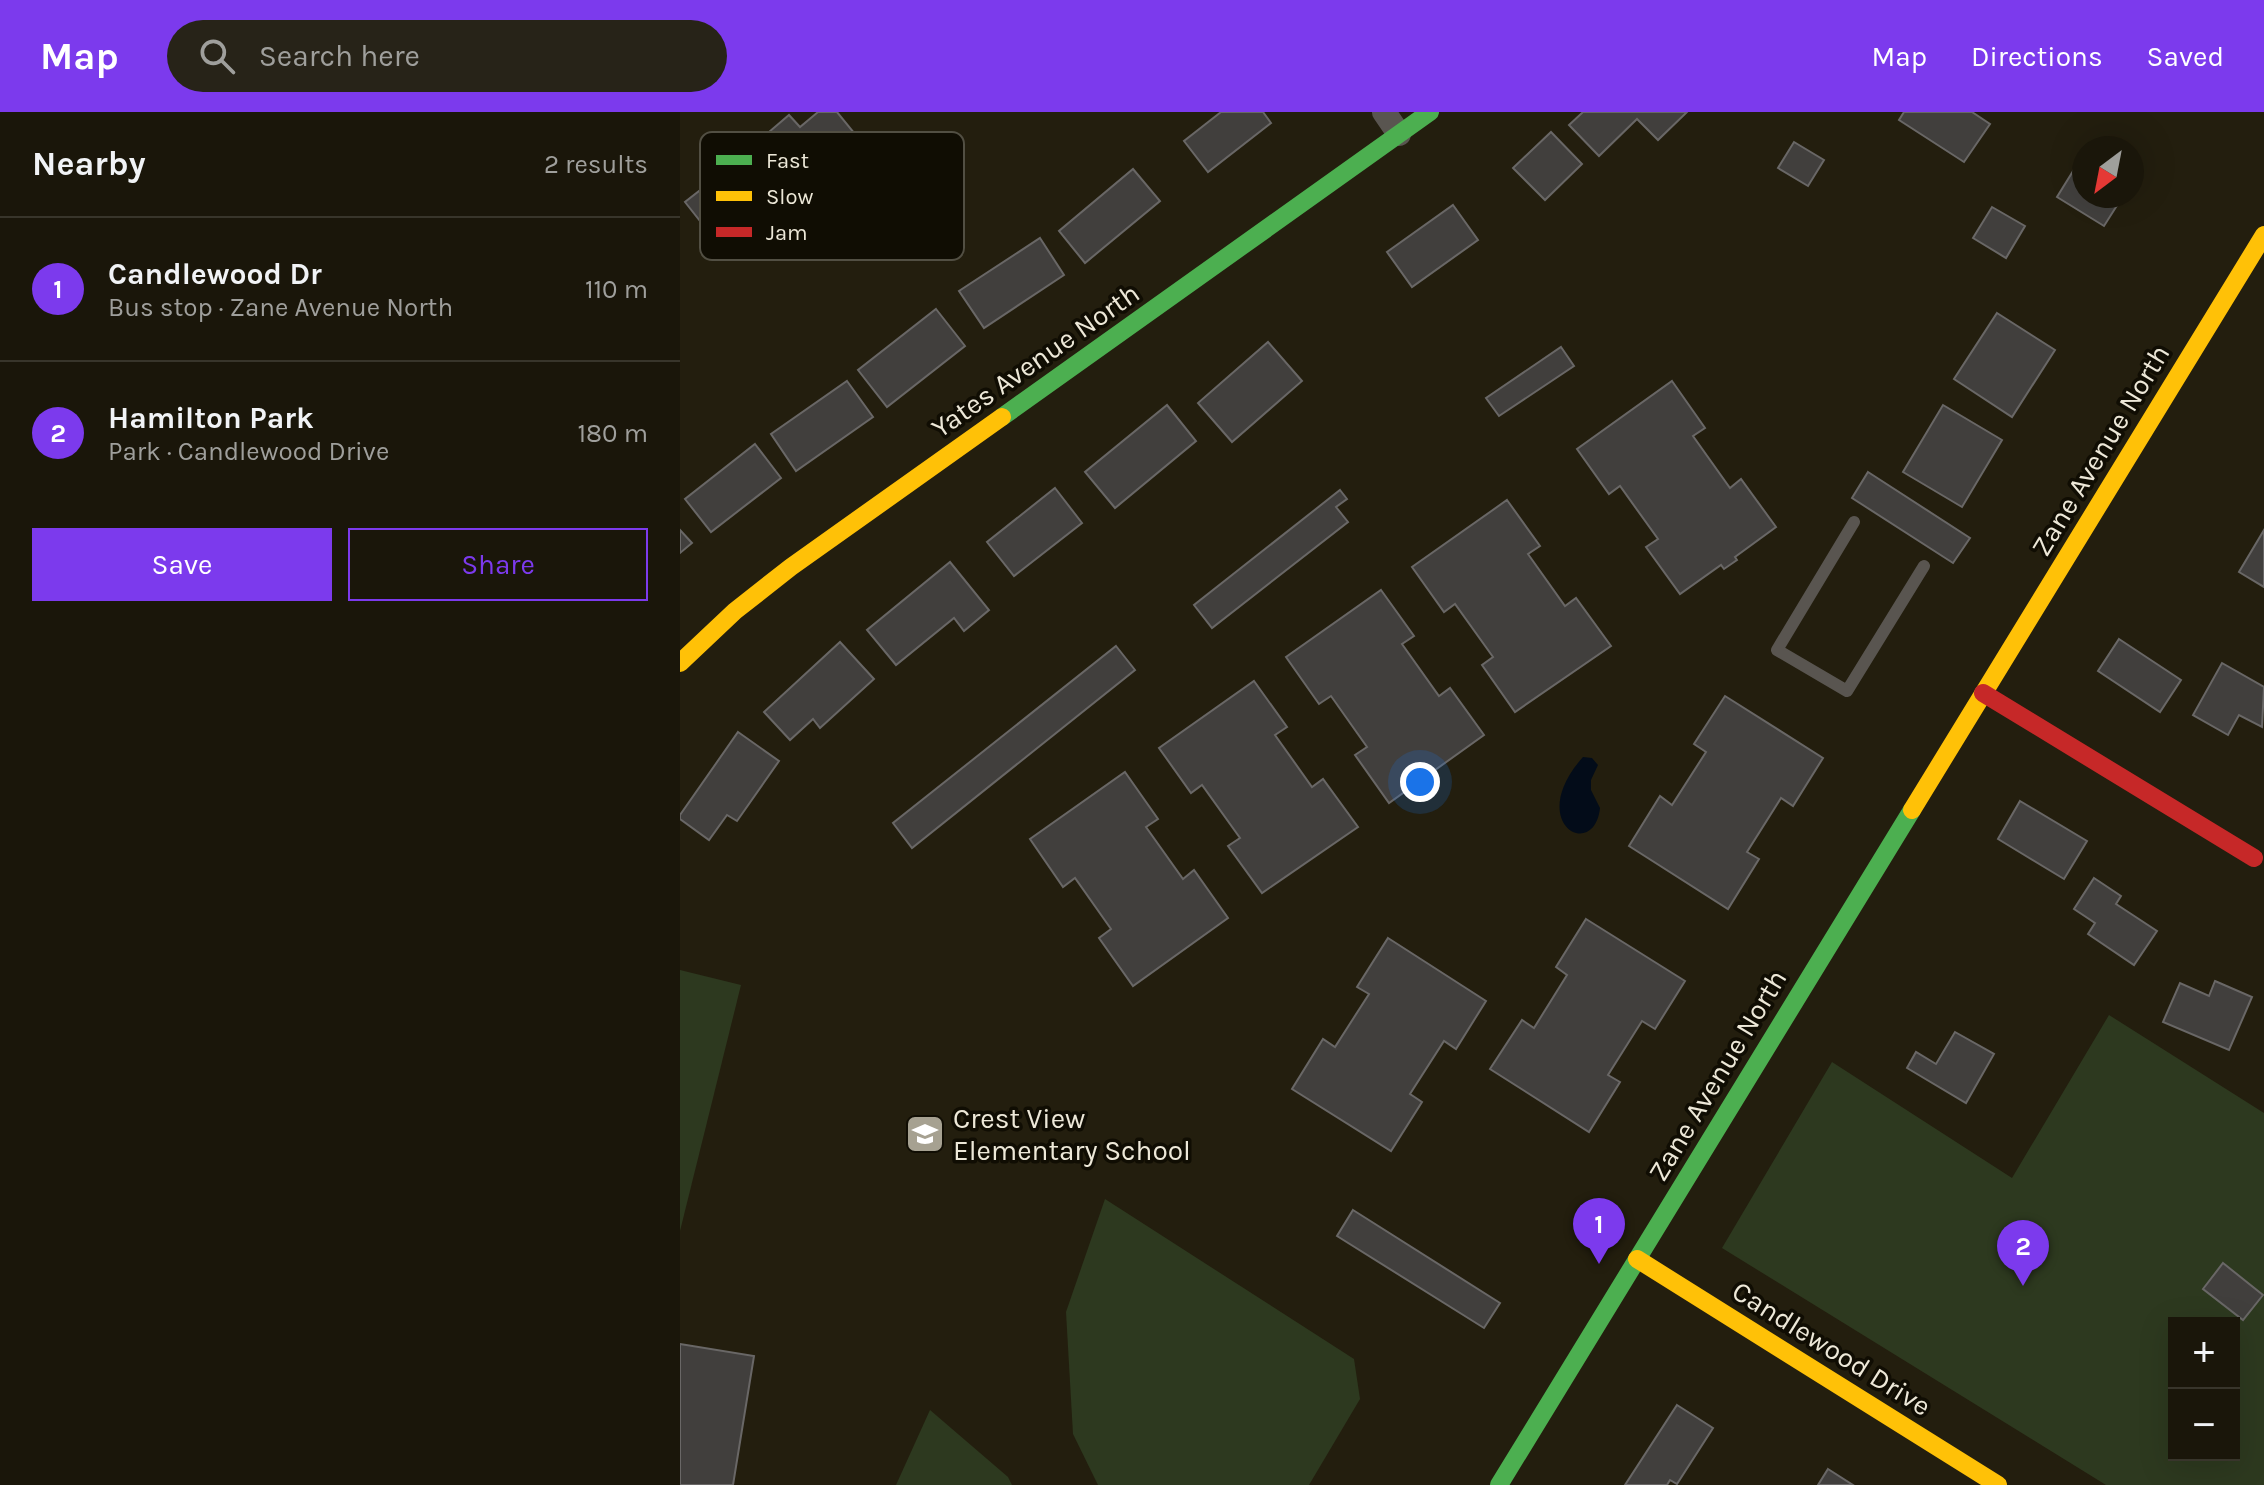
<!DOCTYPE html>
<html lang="en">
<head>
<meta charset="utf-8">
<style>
  body { margin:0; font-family:Karla,sans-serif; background:#272318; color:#f1f3f6 }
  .controls { position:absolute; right:24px; bottom:24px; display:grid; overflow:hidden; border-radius:0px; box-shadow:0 8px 32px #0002 }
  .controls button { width:72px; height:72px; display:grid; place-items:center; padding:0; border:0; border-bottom:2px solid #38352b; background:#1a160a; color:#f1f3f6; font:40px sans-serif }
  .compass { position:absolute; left:1392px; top:24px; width:72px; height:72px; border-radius:50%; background:#1a160a; box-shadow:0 8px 32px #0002; rotate:212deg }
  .you { position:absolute; left:740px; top:670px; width:28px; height:28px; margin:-20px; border:6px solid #fff; border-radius:50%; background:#1a73e8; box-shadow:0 0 0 12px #1a73e833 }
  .badge { display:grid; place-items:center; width:52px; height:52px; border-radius:50%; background:#7c3aed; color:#fff; font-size:26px; font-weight:700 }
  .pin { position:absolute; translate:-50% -66px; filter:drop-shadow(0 2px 4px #0008) }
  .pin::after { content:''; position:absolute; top:42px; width:28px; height:24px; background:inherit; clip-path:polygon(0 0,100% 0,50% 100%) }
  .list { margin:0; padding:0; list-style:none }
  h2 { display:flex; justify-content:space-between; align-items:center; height:104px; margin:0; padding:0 32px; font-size:34px }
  h2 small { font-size:26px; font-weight:400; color:#9f9f9c }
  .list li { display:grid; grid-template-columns:52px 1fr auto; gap:24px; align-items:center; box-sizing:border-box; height:144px; padding:0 32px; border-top:2px solid #38352b }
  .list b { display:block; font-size:30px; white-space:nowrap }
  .list p { margin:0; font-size:26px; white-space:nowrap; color:#9f9f9c }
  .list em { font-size:26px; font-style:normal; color:#9f9f9c }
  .actions { display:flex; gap:16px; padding:24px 32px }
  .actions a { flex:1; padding:18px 0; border:2px solid #7c3aed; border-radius:0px; text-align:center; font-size:28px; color:#7c3aed }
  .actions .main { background:#7c3aed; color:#fff }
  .icon { flex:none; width:44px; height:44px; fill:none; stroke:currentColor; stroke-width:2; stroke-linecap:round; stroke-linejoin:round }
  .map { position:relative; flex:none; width:1584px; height:1373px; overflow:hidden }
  header { display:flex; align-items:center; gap:48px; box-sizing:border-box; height:112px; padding:0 40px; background:#7c3aed; color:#fff }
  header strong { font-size:38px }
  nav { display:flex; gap:44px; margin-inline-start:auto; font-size:28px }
  .search { width:560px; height:72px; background:#272318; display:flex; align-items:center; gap:20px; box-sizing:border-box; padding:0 28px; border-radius:44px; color:#9f9f9c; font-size:30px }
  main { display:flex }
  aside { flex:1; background:#1a160a }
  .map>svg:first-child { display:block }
</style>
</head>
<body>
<header>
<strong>Map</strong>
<div class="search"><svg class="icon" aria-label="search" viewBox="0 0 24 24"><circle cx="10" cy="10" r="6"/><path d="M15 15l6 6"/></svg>Search here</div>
<nav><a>Map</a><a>Directions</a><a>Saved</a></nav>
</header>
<main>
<aside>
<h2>Nearby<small>2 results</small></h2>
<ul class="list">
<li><span class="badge">1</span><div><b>Candlewood Dr</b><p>Bus stop · Zane Avenue North</p></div><em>110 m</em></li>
<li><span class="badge">2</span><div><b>Hamilton Park</b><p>Park · Candlewood Drive</p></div><em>180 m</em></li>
</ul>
<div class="actions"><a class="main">Save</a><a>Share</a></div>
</aside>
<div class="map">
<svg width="1584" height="1373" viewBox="0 0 1584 1373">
  <rect width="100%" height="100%" fill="#231e0e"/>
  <g fill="#2d391f" fill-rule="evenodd">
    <path d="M0 858 61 873 0 1119Z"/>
    <path d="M1429 903 1584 1001V1373H1426L1042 1136 1152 950 1332 1066ZM1494 1211H1554V1343H1494Z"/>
    <path d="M425 1087 674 1247 680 1287 629 1373H418L393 1322 386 1200Z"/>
    <path d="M250 1298 328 1365 332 1373H216Z"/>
  </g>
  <path fill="#030c19" d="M903 645 912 646 918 653 911 668V678L920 696C914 750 844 711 903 645Z"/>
  <g fill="#413f3d" stroke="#696766" stroke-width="2">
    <path d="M138 0H157L175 22 112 75 75 32 109 3 120 15Z"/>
    <path d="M541 0H583L591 11 528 60 504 29Z"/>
    <path d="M903 0H1007L978 28 957 7 919 44 889 13Z"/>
    <path d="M1224 0H1292L1310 12 1284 50 1219 8Z"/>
    <path d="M871 20 902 52 865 88 833 56Z"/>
    <path d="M1114 30 1144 48 1128 74 1098 56Z"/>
    <path d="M64 44 90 76 64 96 77 112 43 138 5 90Z"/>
    <path d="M1398 51 1404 54V84H1443L1424 114 1377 85Z"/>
    <path d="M453 57 480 89 405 151 379 119Z"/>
    <path d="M773 93 798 128 732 175 707 140Z"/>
    <path d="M1312 95 1345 114 1326 146 1293 126Z"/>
    <path d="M360 126 384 163 304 216 279 179Z"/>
    <path d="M256 197 285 234 207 295 178 258Z"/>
    <path d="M1317 201 1375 238 1332 305 1274 267Z"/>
    <path d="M588 230 622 269 552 330 518 291Z"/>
    <path d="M881 235 894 254 819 304 806 286Z"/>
    <path d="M167 269 193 305 116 359 91 322Z"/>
    <path d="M992 269 1025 316 1013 324 1050 376 1061 367 1096 415 1055 445 1057 448 1044 457 1041 453 1000 482 966 435 978 427 940 374 929 382 897 337Z"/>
    <path d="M487 293 516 329 435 396 405 360Z"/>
    <path d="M1263 293 1322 328 1282 395 1223 360Z"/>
    <path d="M75 332 101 366 31 420 5 387Z"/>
    <path d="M1188 360 1290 426 1273 451 1172 386Z"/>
    <path d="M375 376 402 411 334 464 307 430Z"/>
    <path d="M660 378 667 387 656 395 668 410 532 516 514 493Z"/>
    <path d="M827 388 860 434 848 442 885 494 896 486 931 534 835 600 802 553 813 545 775 492 764 500 732 455Z"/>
    <path d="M0 418 12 431 0 441Z"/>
    <path d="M1584 418V475L1559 460Z"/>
    <path d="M270 450 309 498 284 519 274 506 216 553 187 518Z"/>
    <path d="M701 478 734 524 722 532 759 584 770 576 804 623 709 691 675 643 687 635 651 584 639 592 606 545Z"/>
    <path d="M1439 527 1501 568 1480 600 1418 559Z"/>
    <path d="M160 530 194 567 140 616 133 607 110 628 84 600Z"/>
    <path d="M436 534 455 558 232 736 213 711Z"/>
    <path d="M1542 551 1584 575 1582 615 1559 603 1548 623 1513 603Z"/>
    <path d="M574 569 607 615 595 623 632 675 643 667 678 715 582 781 548 734 560 726 522 673 511 681 479 636Z"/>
    <path d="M1045 584 1143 646 1113 694 1101 686 1067 740 1079 747 1048 797 949 734 980 684 992 693 1026 640 1014 632Z"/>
    <path d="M58 620 99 649 57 709 47 703 29 728 0 707V703Z"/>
    <path d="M445 660 478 707 466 715 503 767 514 758 548 806 453 874 419 826 431 817 395 766 383 775 350 727Z"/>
    <path d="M1340 689 1407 729 1384 767 1318 727Z"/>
    <path d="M1414 766 1441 784 1436 792 1477 819 1454 853 1408 822 1415 811 1394 797Z"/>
    <path d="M906 807 1005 869 975 917 962 909 928 963 940 970 909 1020 810 957 842 908 854 916 887 863 876 855Z"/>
    <path d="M708 826 806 889 776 937 764 929 730 982 742 990 711 1039 612 977 643 927 655 935 689 882 677 875Z"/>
    <path d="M1535 869 1572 885 1549 938 1483 910 1500 871 1529 884Z"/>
    <path d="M1275 920 1314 942 1286 991 1227 956 1236 940 1256 952Z"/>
    <path d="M673 1098 820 1191 804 1216 657 1124Z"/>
    <path d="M1543 1151 1583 1183 1563 1208 1523 1177Z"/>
    <path d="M0 1232 74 1244 53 1373H0Z"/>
    <path d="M997 1293 1033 1316 997 1372 990 1368 987 1373H945Z"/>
    <path d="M1148 1357 1173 1373H1138Z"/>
  </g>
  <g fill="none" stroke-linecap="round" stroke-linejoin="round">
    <path stroke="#595550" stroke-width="12" d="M1174 410 1097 538 1167 579 1244 454"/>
    <path stroke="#595550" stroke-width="24" d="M704 0 719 22"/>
    <g stroke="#4caf50" stroke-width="18">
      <path d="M322 305 750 0"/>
      <path d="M819 1373 1232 698"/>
    </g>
    <g stroke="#ffc107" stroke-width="18">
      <path d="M0 551 55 499 111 455 322 305"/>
      <path d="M1232 698 1584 123"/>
      <path d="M957 1147 1318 1373"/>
    </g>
    <path stroke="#c62828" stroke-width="18" d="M1303 581 1574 746"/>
  </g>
  <defs>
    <symbol id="school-square" viewBox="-11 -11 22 22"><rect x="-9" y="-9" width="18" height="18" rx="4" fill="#a6a191" stroke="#100d03"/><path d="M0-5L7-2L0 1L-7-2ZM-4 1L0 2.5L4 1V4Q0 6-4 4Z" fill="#fff"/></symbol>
  </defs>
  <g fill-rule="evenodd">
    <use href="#school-square" x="223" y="1000" width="44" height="44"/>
  </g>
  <g text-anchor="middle" stroke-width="7" stroke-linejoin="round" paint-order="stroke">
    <g font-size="28" fill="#ede8d8" stroke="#100d03">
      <text transform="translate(355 248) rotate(-35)" y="10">Yates Avenue North</text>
      <text transform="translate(1420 338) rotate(-59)" y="10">Zane Avenue North</text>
      <text transform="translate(1037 963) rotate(-59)" y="10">Zane Avenue North</text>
      <text transform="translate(1152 1236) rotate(32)" y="10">Candlewood Drive</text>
    </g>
    <g font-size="28" fill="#ede8d8" stroke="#100d03" text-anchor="start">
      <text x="273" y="1016">Crest View<tspan x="273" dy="32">Elementary School</tspan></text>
    </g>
  </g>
  <rect x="20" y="20" width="264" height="128" rx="12" fill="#100d03" stroke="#524f43" stroke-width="2"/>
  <rect x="36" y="43" width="36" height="10" fill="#4caf50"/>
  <rect x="36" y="79" width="36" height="10" fill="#ffc107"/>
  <rect x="36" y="115" width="36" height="10" fill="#c62828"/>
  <g font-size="22" fill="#ede8d8">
    <text x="86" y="56">Fast</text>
    <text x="86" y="92">Slow</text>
    <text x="86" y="128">Jam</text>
  </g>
</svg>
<div class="controls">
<button>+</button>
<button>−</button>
</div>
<svg class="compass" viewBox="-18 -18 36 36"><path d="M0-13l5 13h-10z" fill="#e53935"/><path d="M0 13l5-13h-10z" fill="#9f9f9c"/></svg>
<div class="you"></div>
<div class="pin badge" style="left:919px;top:1152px">1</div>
<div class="pin badge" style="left:1343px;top:1174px">2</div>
</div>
</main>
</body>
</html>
